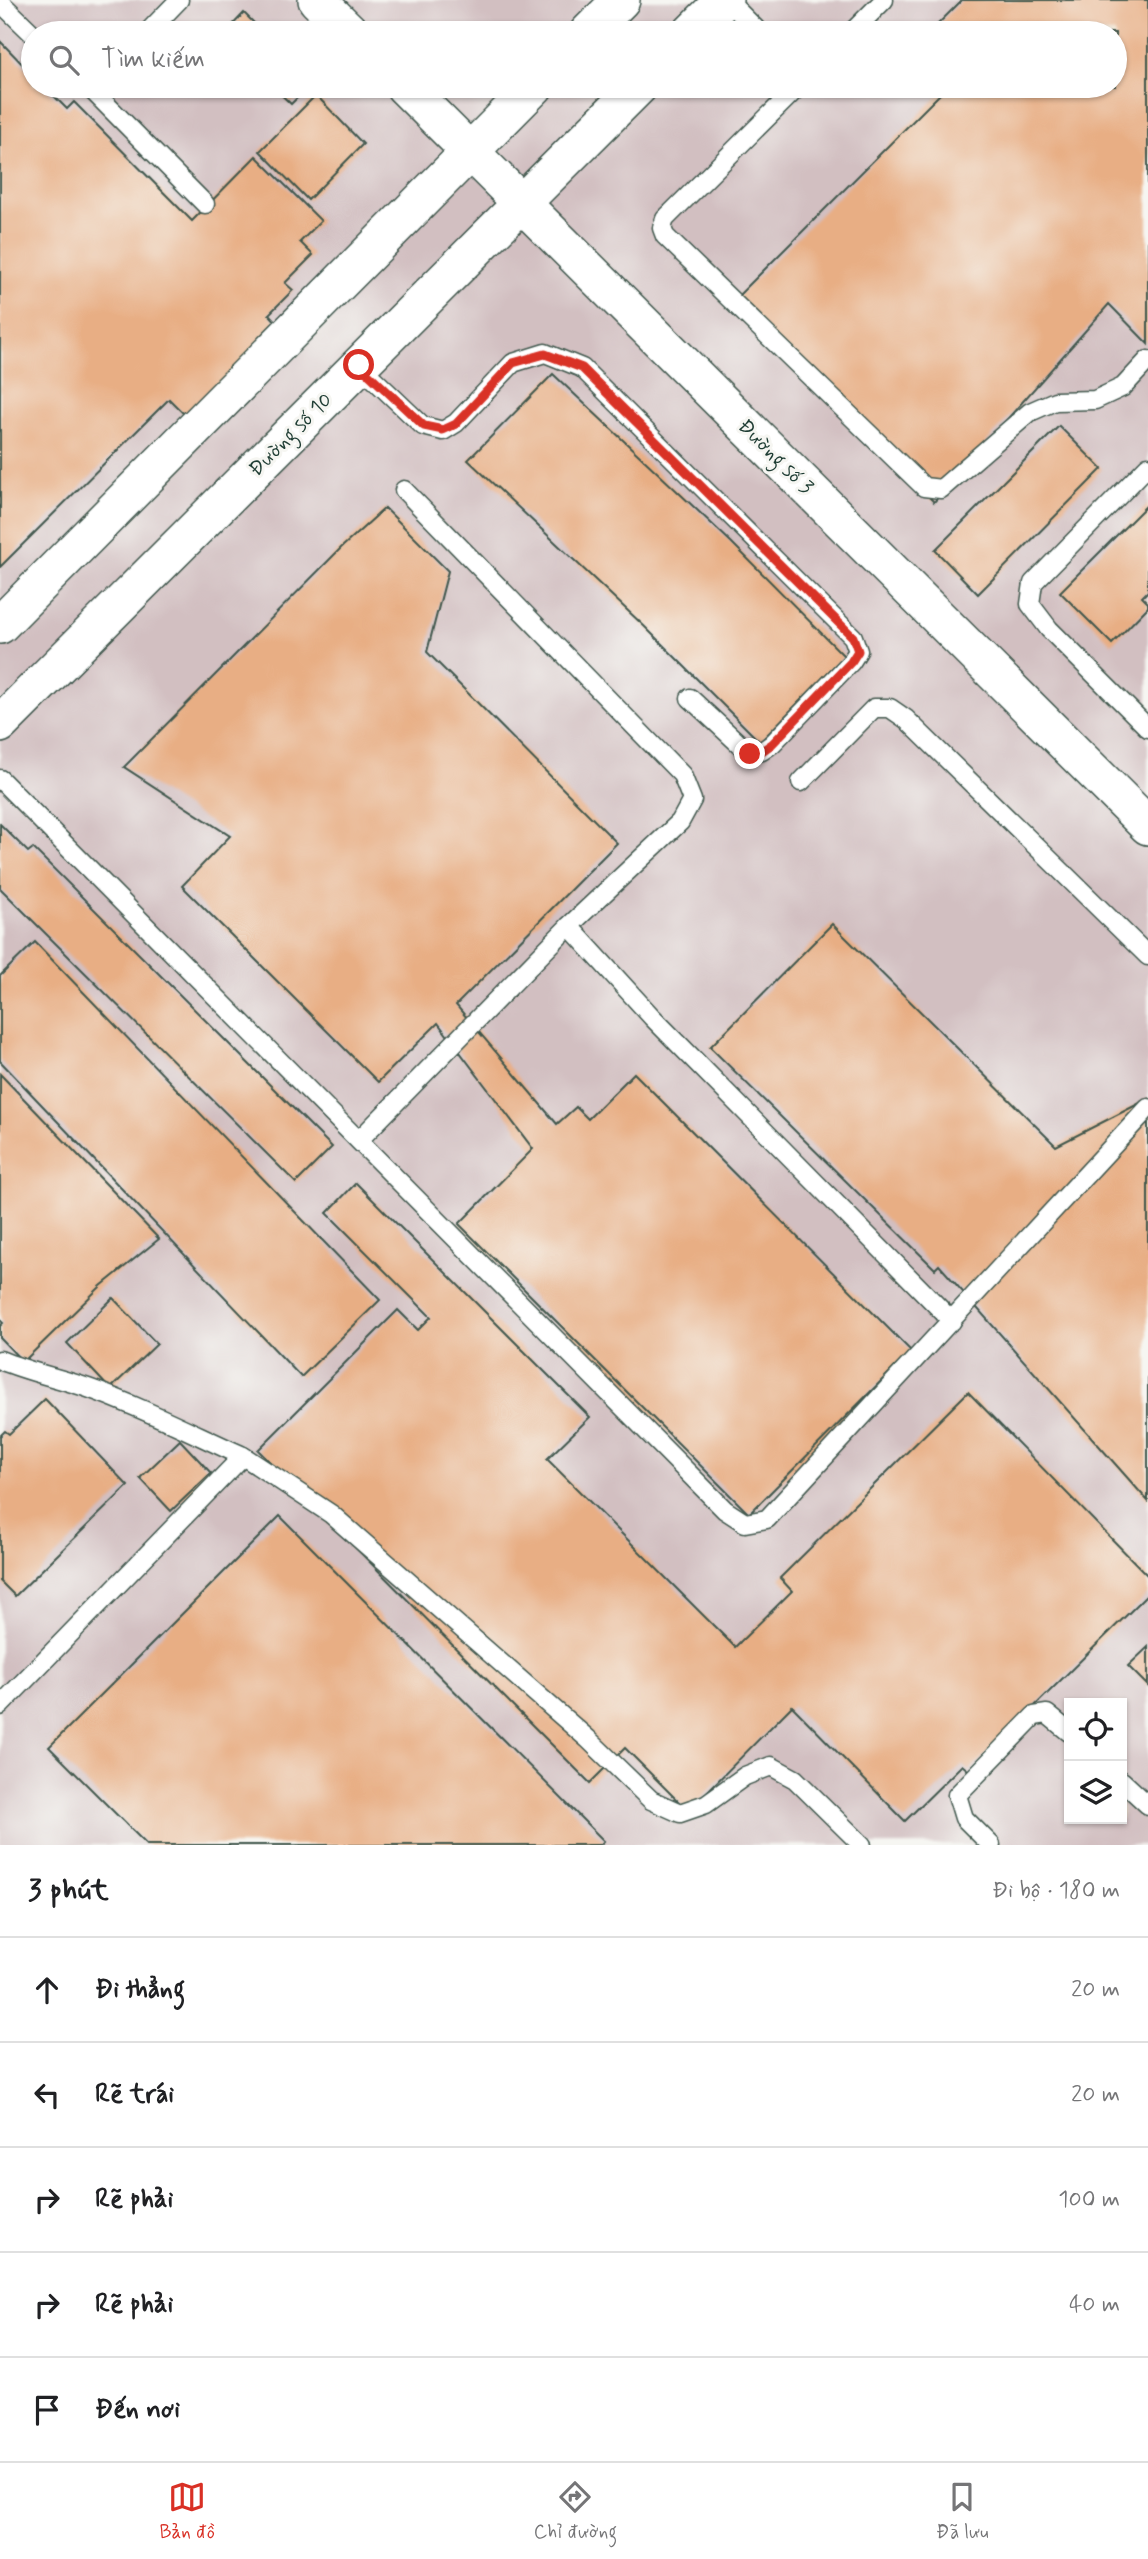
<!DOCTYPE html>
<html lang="vi">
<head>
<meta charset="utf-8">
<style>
  body { margin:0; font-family:Mynerve,sans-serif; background:#f2f2f2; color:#202124 }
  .controls { position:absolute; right:21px; bottom:21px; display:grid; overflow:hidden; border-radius:0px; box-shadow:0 2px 5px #0004 }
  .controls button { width:63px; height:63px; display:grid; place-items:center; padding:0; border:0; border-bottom:2px solid #e0e0e0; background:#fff; color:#202124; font:35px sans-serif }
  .stop { position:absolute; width:21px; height:21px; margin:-16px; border:5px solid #d93025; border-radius:50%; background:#fff }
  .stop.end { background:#d93025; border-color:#fff; box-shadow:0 2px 7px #0008 }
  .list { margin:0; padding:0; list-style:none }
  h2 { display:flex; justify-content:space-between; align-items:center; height:91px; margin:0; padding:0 28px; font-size:30px }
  h2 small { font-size:23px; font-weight:400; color:#757577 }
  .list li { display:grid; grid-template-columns:46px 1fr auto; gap:21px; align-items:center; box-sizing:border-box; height:105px; padding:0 28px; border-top:2px solid #e0e0e0 }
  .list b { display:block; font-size:26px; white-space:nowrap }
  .list em { font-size:23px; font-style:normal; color:#757577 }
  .icon { flex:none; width:38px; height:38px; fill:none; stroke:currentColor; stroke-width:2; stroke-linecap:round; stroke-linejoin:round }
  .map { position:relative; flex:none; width:1148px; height:1845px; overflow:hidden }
  .search { position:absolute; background:#fff; box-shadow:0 2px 5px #0004; left:21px; right:21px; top:21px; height:77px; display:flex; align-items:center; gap:18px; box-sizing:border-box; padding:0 24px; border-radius:38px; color:#757577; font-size:26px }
  .sheet { height:616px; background:#fff }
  nav { display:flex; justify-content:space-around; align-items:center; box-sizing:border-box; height:98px; border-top:2px solid #e0e0e0; background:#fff; font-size:19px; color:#757577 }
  nav a { display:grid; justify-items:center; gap:4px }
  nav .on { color:#d93025 }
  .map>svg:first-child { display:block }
</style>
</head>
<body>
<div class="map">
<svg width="1148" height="1845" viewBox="0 0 1148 1845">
  <rect width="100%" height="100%" fill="#f6f6f2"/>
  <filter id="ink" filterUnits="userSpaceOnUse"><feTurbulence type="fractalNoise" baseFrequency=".0143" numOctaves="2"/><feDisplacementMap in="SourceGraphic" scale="14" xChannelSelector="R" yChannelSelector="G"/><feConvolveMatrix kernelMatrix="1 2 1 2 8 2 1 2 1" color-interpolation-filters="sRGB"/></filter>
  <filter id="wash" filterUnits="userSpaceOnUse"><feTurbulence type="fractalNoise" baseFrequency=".00686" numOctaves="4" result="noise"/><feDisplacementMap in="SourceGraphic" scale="28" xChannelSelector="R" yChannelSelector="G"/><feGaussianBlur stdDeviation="1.57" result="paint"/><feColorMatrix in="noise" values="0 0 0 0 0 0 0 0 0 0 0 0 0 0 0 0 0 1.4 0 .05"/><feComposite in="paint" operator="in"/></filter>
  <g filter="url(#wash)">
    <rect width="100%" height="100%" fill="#f3e6d1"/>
    <path fill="#d2bfc1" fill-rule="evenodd" d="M0 0H1148V1845H0ZM33 33H1115V86H33ZM1069 1703H1122V1819H1069Z"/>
    <g id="blocks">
      <g fill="#e8ae84">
        <path d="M962 0H1148V344L1109 304 934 502 733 301 948 86H1115V33H929Z"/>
        <path d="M244 13 264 33H225Z"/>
        <path d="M0 41 33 75V86H44L67 109 74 102 192 221 256 156 321 221 300 242 313 255 285 283 293 290 269 314 280 326 188 418 169 399 0 567Z"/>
        <path d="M272 86H309L291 104Z"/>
        <path d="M316 95 363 144 308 200 260 151Z"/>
        <path d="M553 374 731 542 844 656 760 742 644 626 468 460Z"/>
        <path d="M1059 426 1102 469 978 594 935 550Z"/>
        <path d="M1148 504V591L1142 597 1148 603V607L1112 644 1060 592Z"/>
        <path d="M385 508 448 571 427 652 617 843 456 1005 557 1124 576 1107 588 1119 634 1073 911 1351 749 1514 459 1224 533 1149 438 1023 378 1082 182 886 230 836 124 767 342 547Z"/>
        <path d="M0 824 28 852 33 848 332 1147 296 1183 0 888Z"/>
        <path d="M832 924 1056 1146 1148 1099V1501L939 1265 935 1269 710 1047Z"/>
        <path d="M35 942 380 1300 301 1377 0 1061V976Z"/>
        <path d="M0 1074 159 1239 101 1286 23 1362 0 1338V1326L3 1323 0 1320Z"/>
        <path d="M356 1183 590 1417 547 1459 735 1647 792 1591 780 1578 968 1392 1148 1576V1594L969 1771 962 1765 905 1821 792 1706 688 1811 625 1748 590 1783 258 1450 398 1310 418 1330 431 1317 327 1213Z"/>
        <path d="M113 1298 157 1344 110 1389 67 1343Z"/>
        <path d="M45 1399 128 1486 15 1596 0 1581V1436L5 1431 9 1434Z"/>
        <path d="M180 1440 211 1473 171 1511 140 1478Z"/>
        <path d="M280 1516 604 1841 600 1845H147L49 1747Z"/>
        <path d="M1148 1647V1686L1128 1666Z"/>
      </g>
    </g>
  </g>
  <g filter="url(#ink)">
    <use href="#blocks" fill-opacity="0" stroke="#3f564c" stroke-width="2"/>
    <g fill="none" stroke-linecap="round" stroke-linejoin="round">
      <defs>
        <g id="lane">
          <path d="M727 0 760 33"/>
          <path d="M0 2 33 34"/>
          <path d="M147 33 179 0"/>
          <path d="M851 33 884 0"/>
          <path d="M88 86 205 204"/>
          <path d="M799 86 665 219 662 228 665 236 924 487 941 489 1030 412 1055 401 1095 400 1123 387 1148 360"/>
          <path d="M359 365 423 426 443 431 456 423 513 363 545 353 582 368 853 637 858 651 851 662 772 744 762 751 750 754 690 698"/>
          <path d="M1148 466 1033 583 1030 604 1049 629 1148 728"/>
          <path d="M404 490 682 775 692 800 680 822 569 926 652 1017 952 1321"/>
          <path d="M0 779 725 1510 745 1523 767 1519 1148 1108"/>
          <path d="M801 782 874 708H890L906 719 1148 956"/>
          <path d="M359 1140 569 926"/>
          <path d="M0 1360C29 1372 59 1378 88 1388 142 1407 192 1433 243 1456"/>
          <path d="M0 1706 243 1456 331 1514 588 1739 651 1800 680 1813 706 1804 745 1776 771 1766 795 1779 862 1845"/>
          <path d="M1122 1781 1148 1805"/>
          <path d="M991 1845 964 1818 957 1795 1034 1716 1047 1714 1069 1732"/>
        </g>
        <g id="street">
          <path d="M317 0 351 33"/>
          <path d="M588 33 621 0"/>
          <path d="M691 33 724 0"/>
          <path d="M404 86 1148 826"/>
          <path d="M0 625 535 86"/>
          <path d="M0 724 639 86"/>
        </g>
      </defs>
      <use href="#lane" stroke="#3f564c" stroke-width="21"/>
      <use href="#street" stroke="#3f564c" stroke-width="40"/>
      <use href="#lane" stroke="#fff" stroke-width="18"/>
      <use href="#street" stroke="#fff" stroke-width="37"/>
    </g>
  </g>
  <g fill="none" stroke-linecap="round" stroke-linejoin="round" filter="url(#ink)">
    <path stroke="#d93025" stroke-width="9" d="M359 365 424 426 443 430 456 424 513 363 545 354 582 368 853 637 858 651 851 662 772 744 762 751 750 754"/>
  </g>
  <g text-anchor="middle" stroke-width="6" stroke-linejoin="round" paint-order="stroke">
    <g font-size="21" fill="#1f3d34" stroke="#f6f6f2">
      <text transform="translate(290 434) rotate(-45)" y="7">Đường số 10</text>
      <text transform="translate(776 456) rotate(45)" y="7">Đường số 3</text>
    </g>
  </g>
</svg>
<div class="controls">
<button><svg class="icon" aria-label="locate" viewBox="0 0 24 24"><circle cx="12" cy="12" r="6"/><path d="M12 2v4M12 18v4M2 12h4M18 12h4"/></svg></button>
<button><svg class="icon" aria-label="layers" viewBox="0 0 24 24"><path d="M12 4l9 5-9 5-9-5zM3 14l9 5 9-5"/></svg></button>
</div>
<div class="stop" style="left:359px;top:365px"></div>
<div class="stop end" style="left:750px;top:754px"></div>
<div class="search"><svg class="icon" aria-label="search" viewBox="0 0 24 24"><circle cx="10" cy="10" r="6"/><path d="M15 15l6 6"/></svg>Tìm kiếm</div>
</div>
<section class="sheet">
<h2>3 phút<small>Đi bộ · 180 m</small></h2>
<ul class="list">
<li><svg class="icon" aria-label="ahead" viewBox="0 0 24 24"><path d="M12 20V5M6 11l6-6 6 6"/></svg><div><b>Đi thẳng</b></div><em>20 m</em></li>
<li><svg class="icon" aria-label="left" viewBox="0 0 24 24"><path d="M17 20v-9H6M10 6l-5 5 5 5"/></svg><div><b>Rẽ trái</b></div><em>20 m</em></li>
<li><svg class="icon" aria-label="right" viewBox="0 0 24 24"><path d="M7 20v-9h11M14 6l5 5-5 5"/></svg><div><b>Rẽ phải</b></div><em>100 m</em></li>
<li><svg class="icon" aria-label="right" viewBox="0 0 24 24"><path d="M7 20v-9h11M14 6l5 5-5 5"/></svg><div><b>Rẽ phải</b></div><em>40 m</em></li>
<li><svg class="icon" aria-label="arrive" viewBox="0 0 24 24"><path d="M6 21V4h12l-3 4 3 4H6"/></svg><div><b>Đến nơi</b></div></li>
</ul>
</section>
<nav>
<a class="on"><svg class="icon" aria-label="map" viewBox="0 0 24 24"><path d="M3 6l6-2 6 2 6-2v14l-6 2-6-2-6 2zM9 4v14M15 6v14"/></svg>Bản đồ</a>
<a><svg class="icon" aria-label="directions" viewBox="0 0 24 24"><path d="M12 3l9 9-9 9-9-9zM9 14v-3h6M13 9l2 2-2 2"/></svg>Chỉ đường</a>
<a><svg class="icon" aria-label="saved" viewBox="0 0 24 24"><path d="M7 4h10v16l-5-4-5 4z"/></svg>Đã lưu</a>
</nav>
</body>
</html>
